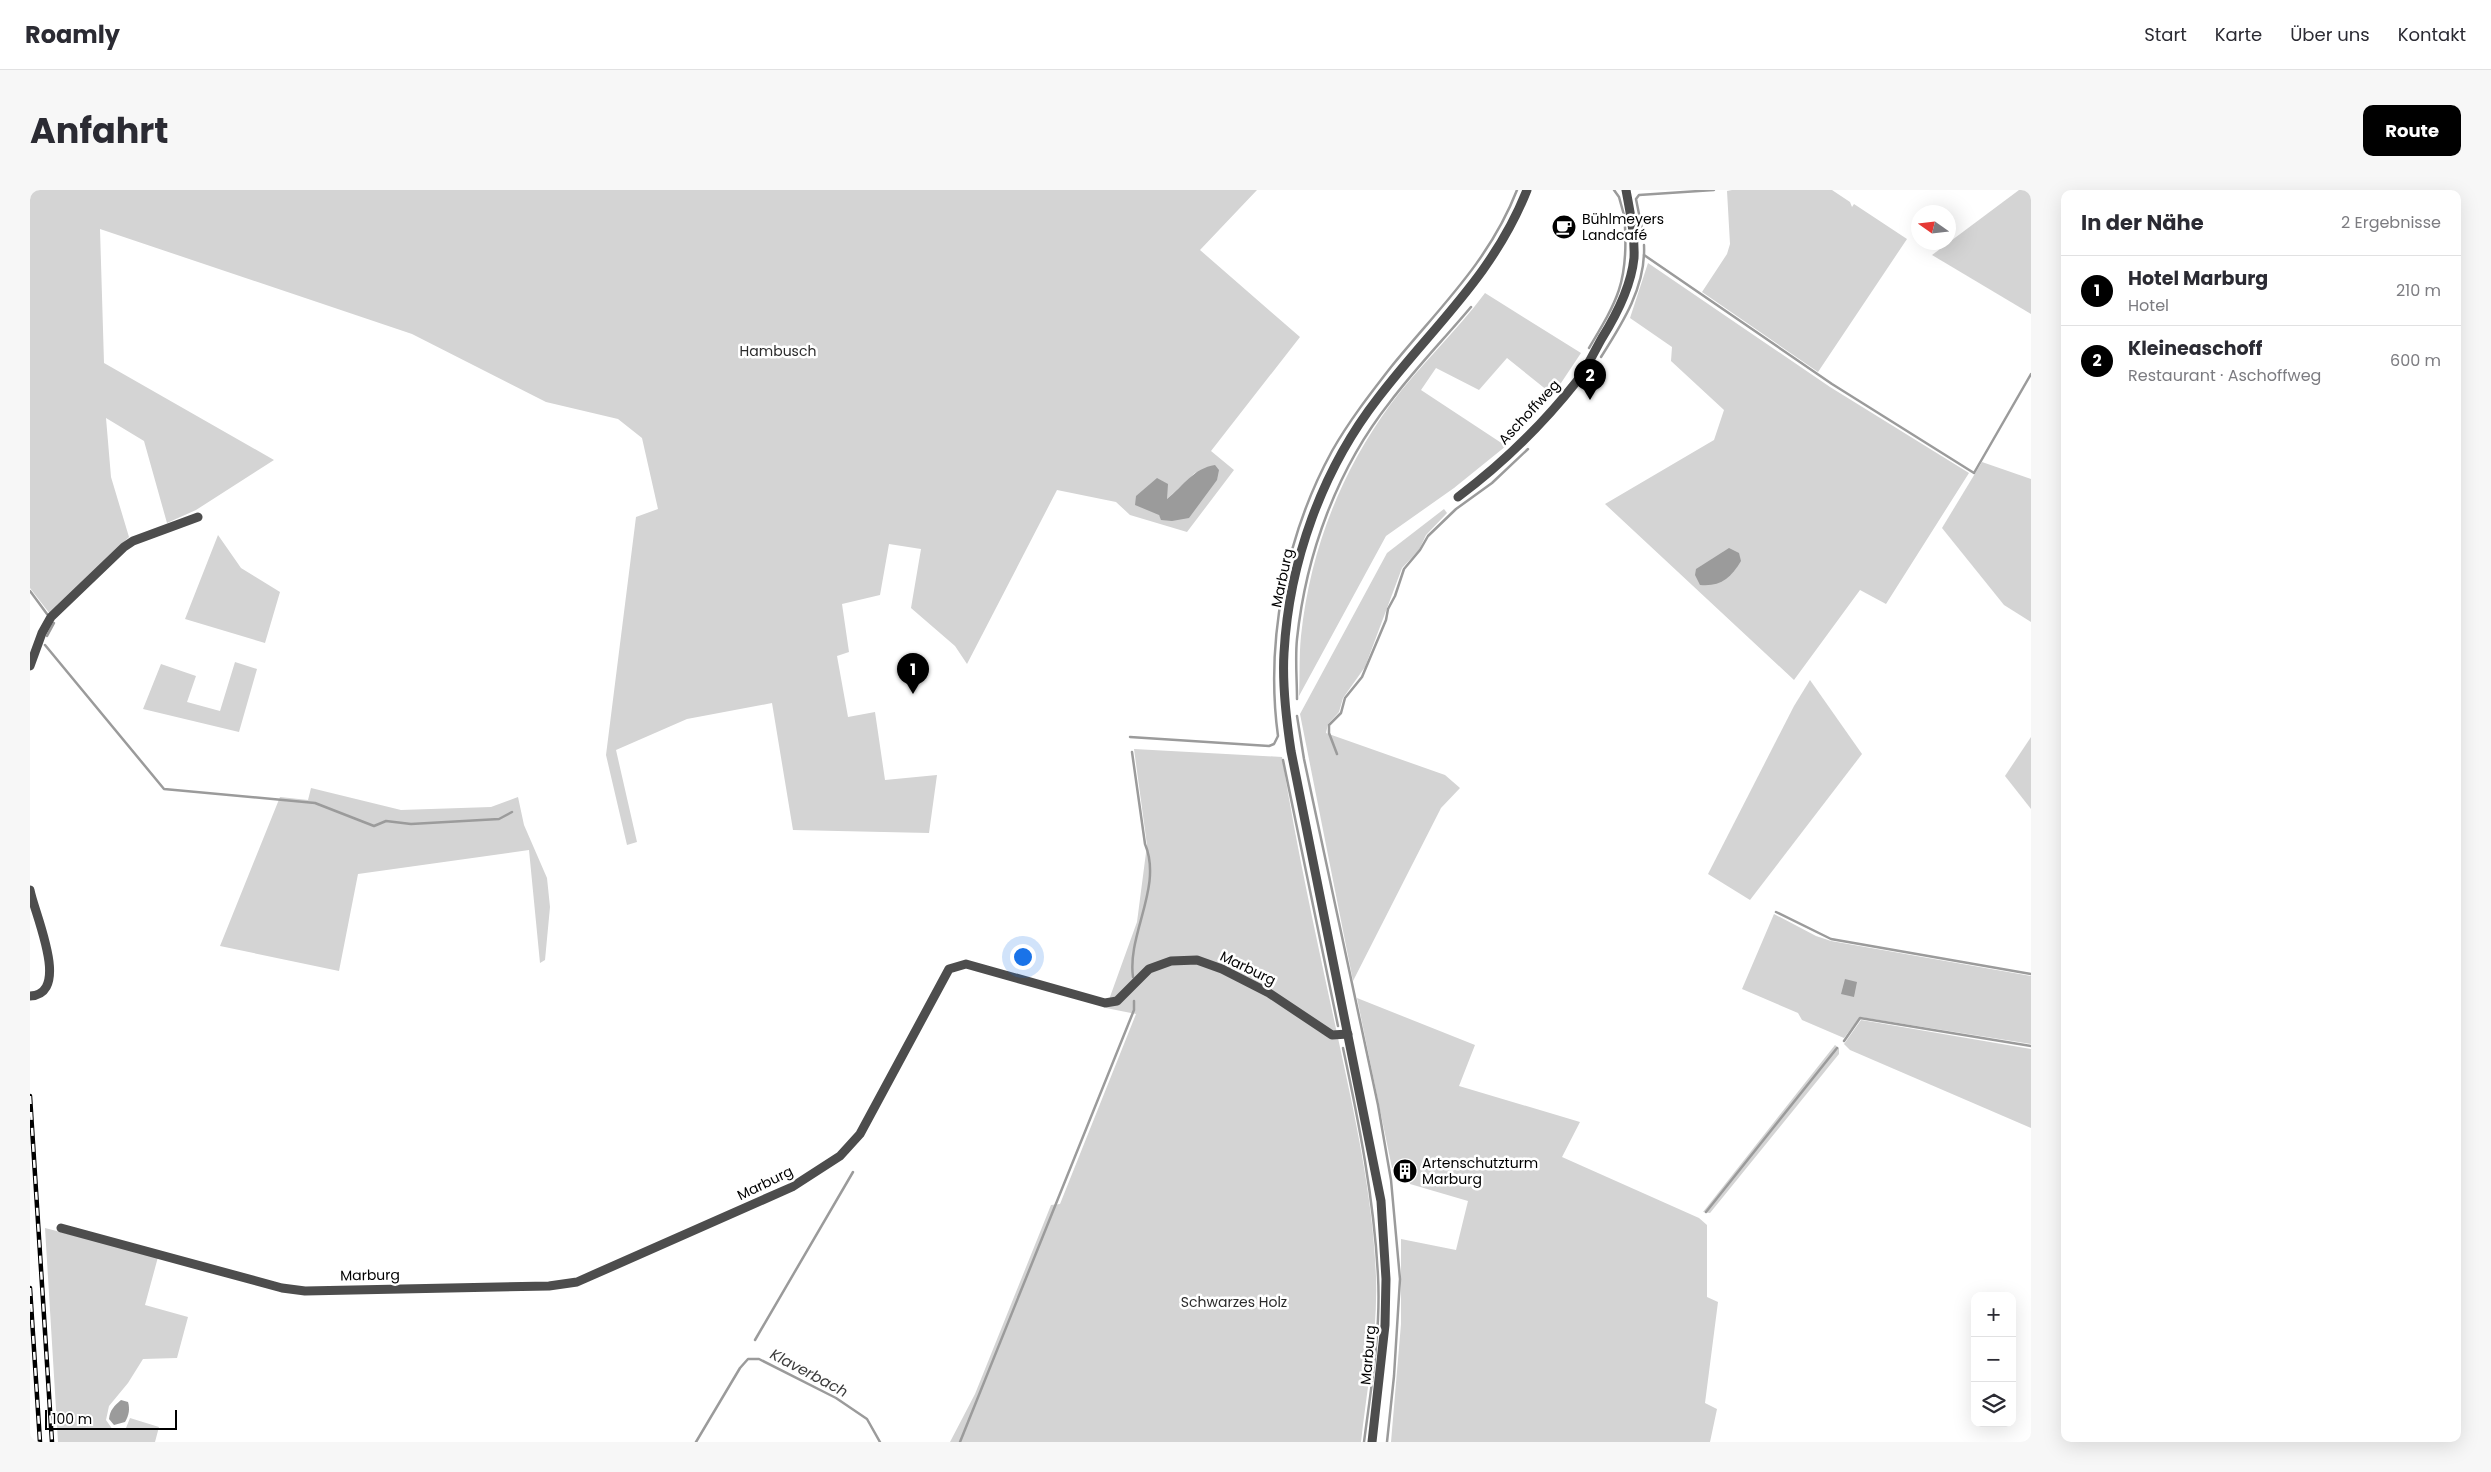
<!DOCTYPE html>
<html lang="de">
<head>
<meta charset="utf-8">
<style>
  body { margin:0; font-family:Poppins,sans-serif; background:#f7f7f7; color:#2b2b33 }
  .controls { position:absolute; right:15px; bottom:15px; display:grid; overflow:hidden; border-radius:10px; box-shadow:0 5px 20px #0002 }
  .controls button { width:45px; height:45px; display:grid; place-items:center; padding:0; border:0; border-bottom:1px solid #e1e1e2; background:#fff; color:#2b2b33; font:25px sans-serif }
  .compass { position:absolute; left:1881px; top:15px; width:45px; height:45px; border-radius:50%; background:#fff; box-shadow:0 5px 20px #0002; rotate:284deg }
  .scale { position:absolute; left:15px; bottom:12px; width:132px; box-sizing:border-box; padding-left:5px; border:2px solid #000; border-top:0; font-size:14px; line-height:18px; white-space:nowrap; color:#000; -webkit-text-stroke:4px #fff; paint-order:stroke }
  .you { position:absolute; left:992px; top:766px; width:18px; height:18px; margin:-12px; border:4px solid #fff; border-radius:50%; background:#1a73e8; box-shadow:0 0 0 8px #1a73e833 }
  .badge { display:grid; place-items:center; width:32px; height:32px; border-radius:50%; background:#000; color:#fff; font-size:16px; font-weight:700 }
  .pin { position:absolute; translate:-50% -41px; filter:drop-shadow(0 1px 2px #0008) }
  .pin::after { content:''; position:absolute; top:26px; width:18px; height:15px; background:inherit; clip-path:polygon(0 0,100% 0,50% 100%) }
  .list { margin:0; padding:0; list-style:none }
  h2 { display:flex; justify-content:space-between; align-items:center; height:65px; margin:0; padding:0 20px; font-size:21px }
  h2 small { font-size:16px; font-weight:400; color:#7c7c81 }
  .list li { display:grid; grid-template-columns:32px 1fr auto; gap:15px; align-items:center; box-sizing:border-box; height:70px; padding:0 20px; border-top:1px solid #e1e1e2 }
  .list b { display:block; font-size:19px; white-space:nowrap }
  .list p { margin:0; font-size:16px; white-space:nowrap; color:#7c7c81 }
  .list em { font-size:16px; font-style:normal; color:#7c7c81 }
  .icon { flex:none; width:28px; height:28px; fill:none; stroke:currentColor; stroke-width:2; stroke-linecap:round; stroke-linejoin:round }
  .map { position:relative; flex:none; width:2001px; height:1252px; overflow:hidden; border-radius:10px }
  header { display:flex; align-items:center; gap:30px; box-sizing:border-box; height:70px; padding:0 25px; background:#fff; border-bottom:1px solid #e1e1e2 }
  header strong { font-size:24px }
  nav { display:flex; gap:28px; margin-inline-start:auto; font-size:18px }
  .intro { display:flex; align-items:center; justify-content:space-between; box-sizing:border-box; height:120px; padding:0 30px }
  h1 { margin:0; font-size:35px }
  .button { padding:12px 22px; border-radius:10px; background:#000; color:#fff; font-size:18px; font-weight:700 }
  main { display:flex; gap:30px; padding:0 30px }
  aside { flex:1; background:#fff; border-radius:10px; box-shadow:0 5px 20px #0002 }
  .map>svg:first-child { display:block }
</style>
</head>
<body>
<header>
<strong>Roamly</strong>
<nav><a>Start</a><a>Karte</a><a>Über uns</a><a>Kontakt</a></nav>
</header>
<div class="intro"><h1>Anfahrt</h1><a class="button">Route</a></div>
<main>
<div class="map">
<svg width="2001" height="1252" viewBox="0 0 2001 1252">
  <rect width="100%" height="100%" fill="#fff"/>
  <g fill="#d4d4d4" fill-rule="evenodd">
    <path d="M0 0H1227L1170 60 1270 147 1181 261 1204 280 1157 342 1100 325 1086 312 1027 300 937 474 925 456 881 418 891 359 859 354 850 405 812 414 819 462 807 466 818 527 845 522 855 590 907 585 899 643 763 640 742 513 657 529 586 560 607 652 597 655 576 565 606 327 628 319 612 248 588 229 516 212 382 144 70 39 74 173 244 270 166 320 137 333 114 251 76 228 81 287 99 347 20 424 0 398ZM1166 282 1132 330 1129 325 1137 309Z"/>
    <path d="M1702 0H1802L1820 12 1822 17 1824 14 1877 49 1788 182 1672 102 1697 64 1700 54 1697 1Z"/>
    <path d="M1989 0H2001V124L1902 65Z"/>
    <path d="M1618 73 1800 197 1939 283 1856 414 1830 400 1764 490 1575 314 1684 250 1694 220 1641 171 1642 157 1600 128Z"/>
    <path d="M1455 103 1551 163 1523 205 1477 168 1449 200 1406 178 1391 200 1476 256 1424 298 1356 346 1269 506C1270 486 1269 465 1271 446 1280 361 1310 284 1360 215 1389 176 1426 142 1455 103Z"/>
    <path d="M1952 272 2001 289V432L1974 415 1912 338Z"/>
    <path d="M1414 319 1417 323 1396 345 1389 360 1372 378 1335 477 1313 508 1309 522 1298 534 1296 543 1415 585 1430 598 1411 618 1323 791 1270 524 1357 363Z"/>
    <path d="M188 345 211 378 250 402 235 453 155 429Z"/>
    <path d="M205 472 227 479 209 542 113 519 131 474 166 486 157 512 190 521Z"/>
    <path d="M1780 490 1832 564 1720 710 1678 684 1764 516Z"/>
    <path d="M2001 547V619L1975 586Z"/>
    <path d="M1104 559 1252 567C1267 661 1288 755 1308 848 1325 927 1343 1006 1346 1087 1348 1141 1337 1198 1331 1252H920L945 1204 1021 1015 1030 1014 1106 824 1076 818 1107 732 1117 655Z"/>
    <path d="M281 598 371 620 461 617 488 607 494 635 517 688 520 717 515 770 510 773 499 660 328 684 309 781 190 756 250 607 278 610Z"/>
    <path d="M1744 724 1786 746 1801 751 2001 786V854L1830 827 1814 848 1772 830 1768 823 1712 799Z"/>
    <path d="M1327 808 1445 855 1429 896 1550 932 1532 967 1669 1028 1677 1035V1107L1688 1112 1675 1213 1687 1219 1680 1252H1361L1371 1134V1049L1426 1060 1438 1011 1380 994 1377 977 1362 978Z"/>
    <path d="M1831 830 2001 859V938L1820 860 1814 854Z"/>
    <path d="M1805 855 1809 858V864L1680 1023 1673 1022Z"/>
    <path d="M15 1038 128 1067 115 1115 158 1127 147 1168 113 1169 98 1193 79 1216 76 1230 83 1240 96 1238 100 1228 129 1237 125 1252H28Z"/>
  </g>
  <g fill="#9b9b9b">
    <path d="M1185 275 1189 280 1187 290 1159 328 1142 331 1131 330 1129 325 1105 315 1106 306 1127 288 1138 294 1137 309C1153 296 1164 278 1185 275Z"/>
    <path d="M1699 358 1709 363 1711 371C1701 388 1690 397 1670 395L1665 385 1666 379Z"/>
    <path d="M1815 789 1827 792 1824 807 1811 804Z"/>
    <path d="M91 1210 98 1212C100 1219 99 1225 95 1232L84 1235 79 1229C80 1220 84 1216 91 1210Z"/>
  </g>
  <g fill="none" stroke-linecap="round" stroke-linejoin="round">
    <g stroke="#9b9b9b" stroke-width="2.5">
      <path d="M1584 0 1589 7 1594 25"/>
      <path d="M1612 39 1606 9 1609 5 1684 0"/>
      <path d="M1614 65 1802 194 1944 283 2001 184"/>
      <path d="M1559 158C1587 111 1598 93 1595 37"/>
      <path d="M1571 167C1592 134 1616 97 1614 55"/>
      <path d="M0 401 17 424"/>
      <path d="M17 446 24 433"/>
      <path d="M15 455 134 599 285 613 344 636 356 631 381 634 469 629 482 622"/>
      <path d="M1267 509C1267 489 1265 468 1267 449 1276 364 1307 279 1360 212 1385 179 1414 149 1441 117"/>
      <path d="M1267 526 1274 569 1348 915 1361 990 1370 1089 1364 1186 1357 1252"/>
      <path d="M1100 547 1239 556 1244 554 1248 546C1235 451 1256 345 1302 261 1319 231 1340 204 1361 177 1408 119 1459 72 1487 0"/>
      <path d="M1102 562 1115 654C1133 697 1097 744 1103 787"/>
      <path d="M1307 564 1299 543V535L1311 523 1315 508 1332 487 1356 430 1358 419 1365 406 1374 379 1390 360 1398 346 1426 319 1462 293 1498 259"/>
      <path d="M1253 570 1308 836"/>
      <path d="M1746 722 1801 749 2001 784"/>
      <path d="M1814 851 1830 828 2001 856"/>
      <path d="M1313 858C1329 933 1344 1009 1348 1086 1351 1141 1341 1198 1334 1252"/>
      <path d="M1676 1022 1807 858"/>
      <path d="M725 1150 823 982"/>
      <path d="M666 1252 710 1178 718 1169H729L806 1208 837 1229 850 1252"/>
      <path d="M930 1252 1104 820V811"/>
    </g>
    <g stroke="#4d4d4d" stroke-width="9">
      <path d="M1428 307C1472 274 1513 234 1547 191 1557 178 1564 162 1572 148 1587 124 1601 97 1604 68 1605 45 1600 22 1596 0"/>
      <path d="M0 476 12 443 21 427 94 357 103 351 168 327"/>
      <path d="M0 700C4 723 42 804 0 806"/>
      <path d="M31 1038 252 1098 275 1101 519 1096 547 1092 762 997 810 966 830 944 919 779 936 774 1075 813 1087 811 1119 779 1141 771 1167 770 1192 779 1239 803 1302 845 1318 844"/>
      <path d="M1342 1252 1355 1135 1356 1089 1351 1011 1261 561C1256 528 1252 496 1254 463 1259 372 1292 280 1348 208 1402 137 1463 86 1497 0"/>
    </g>
    <defs>
      <g id="rail">
        <path d="M0 906 22 1252"/>
        <path d="M0 1098 10 1252"/>
      </g>
    </defs>
    <use href="#rail" stroke="#000" stroke-width="4.5"/>
    <use href="#rail" stroke="#fff" stroke-width="2.5" stroke-dasharray="8" stroke-linecap="butt"/>
  </g>
  <defs>
    <symbol id="cafe-disc" viewBox="-11 -11 22 22"><circle r="9.5" fill="#000" stroke="#fff"/><path d="M-5.5-4.5H6V0H3Q3 3.5 0 3.5H-2.5Q-5.5 3.5-5.5 0ZM3-3.2v2h1.7v-2ZM-6 4.5H4V6H-6Z" fill="#fff"/></symbol>
    <symbol id="building-disc" viewBox="-11 -11 22 22"><circle r="9.5" fill="#000" stroke="#fff"/><path d="M-4-6H4V6H1V3H-1V6H-4ZM-2.5-4.3h1.7v1.8h-1.7ZM.8-4.3h1.7v1.8H.8ZM-2.5-1h1.7V.8h-1.7ZM.8-1h1.7V.8H.8Z" fill="#fff"/></symbol>
  </defs>
  <g fill-rule="evenodd">
    <use href="#cafe-disc" x="1520" y="23" width="28" height="28"/>
    <use href="#building-disc" x="1361" y="967" width="28" height="28"/>
  </g>
  <g text-anchor="middle" stroke-width="5" stroke-linejoin="round" paint-order="stroke">
    <g font-size="14" fill="#000" stroke="#fff" text-anchor="start">
      <text x="1552" y="34">Bühlmeyers<tspan x="1552" dy="16">Landcafé</tspan></text>
      <text x="1392" y="978">Artenschutzturm<tspan x="1392" dy="16">Marburg</tspan></text>
    </g>
    <g font-size="14" fill="#2b2b2b" stroke="#fff">
      <text x="748" y="166">Hambusch</text>
      <text x="1204" y="1117">Schwarzes Holz</text>
    </g>
    <g font-size="14" fill="#000" stroke="#fff">
      <text transform="translate(1499 222) rotate(-47)" y="5">Aschoffweg</text>
      <text transform="translate(1252 388) rotate(-78)" y="5">Marburg</text>
      <text transform="translate(1218 778) rotate(26)" y="5">Marburg</text>
      <text transform="translate(735 993) rotate(-26)" y="5">Marburg</text>
      <text transform="translate(340 1085) rotate(-1)" y="5">Marburg</text>
      <text transform="translate(1338 1165) rotate(-85)" y="5">Marburg</text>
    </g>
    <g font-size="15" font-style="italic" fill="#3c3c3c" stroke="#fff">
      <text transform="translate(779 1183) rotate(28)" y="5">Klaverbach</text>
    </g>
  </g>
</svg>
<div class="controls">
<button>+</button>
<button>−</button>
<button><svg class="icon" aria-label="layers" viewBox="0 0 24 24"><path d="M12 4l9 5-9 5-9-5zM3 14l9 5 9-5"/></svg></button>
</div>
<svg class="compass" viewBox="-18 -18 36 36"><path d="M0-13l5 13h-10z" fill="#e53935"/><path d="M0 13l5-13h-10z" fill="#7c7c81"/></svg>
<div class="scale">100 m</div>
<div class="you"></div>
<div class="pin badge" style="left:883px;top:504px">1</div>
<div class="pin badge" style="left:1560px;top:210px">2</div>
</div>
<aside>
<h2>In der Nähe<small>2 Ergebnisse</small></h2>
<ul class="list">
<li><span class="badge">1</span><div><b>Hotel Marburg</b><p>Hotel</p></div><em>210 m</em></li>
<li><span class="badge">2</span><div><b>Kleineaschoff</b><p>Restaurant · Aschoffweg</p></div><em>600 m</em></li>
</ul>
</aside>
</main>
</body>
</html>
